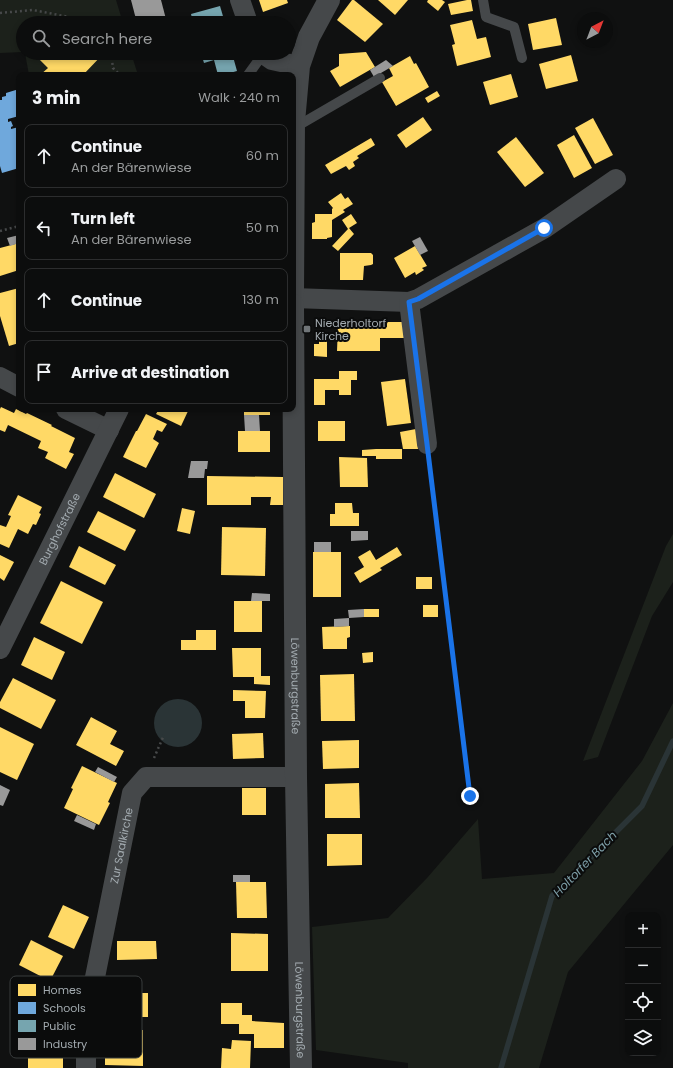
<!DOCTYPE html>
<html lang="en">
<head>
<meta charset="utf-8">
<style>
  body { margin:0; font-family:Poppins,sans-serif; background:#151616; color:#f1f3f6 }
  .controls { position:absolute; right:12px; bottom:12px; display:grid; overflow:hidden; border-radius:8px; box-shadow:0 2px 6px #0003 }
  .controls button { width:36px; height:36px; display:grid; place-items:center; padding:0; border:0; border-bottom:1px solid #2c2d2e; background:#0c0d0d; color:#f1f3f6; font:20px sans-serif }
  .compass { position:absolute; left:577px; top:12px; width:36px; height:36px; border-radius:50%; background:#0c0d0d; box-shadow:0 2px 6px #0003; rotate:42deg }
  .stop { position:absolute; width:12px; height:12px; margin:-9px; border:3px solid #1a73e8; border-radius:50%; background:#fff }
  .stop.end { background:#1a73e8; border-color:#fff; box-shadow:0 1px 4px #0008 }
  .list { margin:0; padding:0; list-style:none }
  h2 { display:flex; justify-content:space-between; align-items:center; height:52px; margin:0; padding:0 16px; font-size:17px }
  h2 small { font-size:13px; font-weight:400; color:#9a9c9d }
  .list li { display:grid; grid-template-columns:26px 1fr auto; gap:12px; align-items:center; box-sizing:border-box; height:64px; margin:0 8px 8px; padding:0 8px; border:1px solid #2c2d2e; border-radius:8px }
  .list b { display:block; font-size:15px; white-space:nowrap }
  .list p { margin:0; font-size:13px; white-space:nowrap; color:#9a9c9d }
  .list em { font-size:13px; font-style:normal; color:#9a9c9d }
  .icon { flex:none; width:22px; height:22px; fill:none; stroke:currentColor; stroke-width:2; stroke-linecap:round; stroke-linejoin:round }
  .map { position:relative; flex:none; width:673px; height:1068px; overflow:hidden }
  .search { position:absolute; background:#0c0d0d; box-shadow:0 2px 6px #0003; left:16px; top:16px; width:280px; height:44px; display:flex; align-items:center; gap:10px; box-sizing:border-box; padding:0 14px; border-radius:22px; color:#9a9c9d; font-size:15px }
  .panel { position:absolute; background:#0c0d0d; box-shadow:0 2px 6px #0003; left:16px; top:72px; width:280px; height:340px; border-radius:8px }
  .map>svg:first-child { display:block }
</style>
</head>
<body>
<div class="map">
<svg width="673" height="1068" viewBox="0 0 673 1068">
  <rect width="100%" height="100%" fill="#101111"/>
  <g fill="#1c211b">
    <path d="M0 0H116L123 23H23V52L0 53Z"/>
    <path d="M25 53H131L138 75H29Z"/>
    <path d="M673 534V582L652 616 598 757 583 761 666 546Z"/>
    <path d="M673 703V845L568 972 539 1068H408V1063L316 1050 312 927 388 918 427 878 478 819 482 879 554 873 642 761Z"/>
  </g>
  <circle fill="#2a3436" cx="178" cy="723" r="24"/>
  <g fill="#ffd966">
    <path d="M259 0H287L288 3 263 12Z"/>
    <path d="M352 0H354L383 24 365 42 337 20Z"/>
    <path d="M378 0H408L395 15Z"/>
    <path d="M428 0H442L445 2 438 11 427 2Z"/>
    <path d="M467 0H471L473 11 451 15 448 4Z"/>
    <path d="M556 18 562 45 533 50 528 24Z"/>
    <path d="M472 20 477 39 486 37 491 57 457 66 452 45 455 44 450 25Z"/>
    <path d="M366 52 375 67 340 87 330 71 339 66V54Z"/>
    <path d="M40 53H104L83 75H40L48 68 36 56Z"/>
    <path d="M571 55 578 81 546 89 539 64Z"/>
    <path d="M410 56 414 64 416 63 429 87 396 106 382 82 393 76 389 68Z"/>
    <path d="M511 74 518 97 490 105 483 82Z"/>
    <path d="M437 91 440 96 428 103 425 98Z"/>
    <path d="M423 117 432 130 406 148 397 135Z"/>
    <path d="M593 118 613 155 595 164 575 128Z"/>
    <path d="M574 135 592 168 574 178 557 145Z"/>
    <path d="M516 137 544 173 525 187 497 152Z"/>
    <path d="M371 138 375 145 357 156 359 158 353 162 355 166 349 170 346 166 331 174 325 165Z"/>
    <path d="M341 193 345 199 348 197 353 204 343 210 345 212 332 220V237L327 238V239H312V223L315 222V214H332V209L333 208 328 202Z"/>
    <path d="M351 214 357 223 349 228 354 234 338 251 332 246 348 229 342 220Z"/>
    <path d="M19 243V270L0 276V248Z"/>
    <path d="M415 246 427 266 422 268 424 270 416 275 415 272 405 278 394 258Z"/>
    <path d="M340 253H371L373 255V264L371 265 364 266 363 280H340Z"/>
    <path d="M19 288V343L9 346 0 316V293Z"/>
    <path d="M387 322H407L409 338H380V351H337L338 325H380V327H387Z"/>
    <path d="M319 341H327V357L314 356V344H319Z"/>
    <path d="M339 371H357V380H351V395H339V390H325V405H314V379H339Z"/>
    <path d="M405 379 411 423 387 426 381 382Z"/>
    <path d="M1 407 14 413 16 409 26 414 27 413 52 425 51 426 75 438 69 452 74 454 66 469 45 458 48 452 38 448 41 441 8 425 5 432 0 430V409Z"/>
    <path d="M159 409H189L181 426 156 414Z"/>
    <rect x="244" y="409" width="26" height="6"/>
    <path d="M146 414 167 424 162 432 157 430 153 439 159 443 146 468 123 457 136 431H137Z"/>
    <rect x="318" y="421" width="27" height="20"/>
    <path d="M416 429 418 449H403L400 432Z"/>
    <rect x="238" y="431" width="32" height="21"/>
    <path d="M376 449H402V459H376V456H362V450Z"/>
    <path d="M339 457 367 458 368 487H340Z"/>
    <path d="M115 473 156 494 144 518 103 497Z"/>
    <path d="M207 476 283 477V505H270L271 497H251V505H207Z"/>
    <path d="M18 495 42 507 39 513 41 514 36 525 33 524 28 534 18 529 9 548 0 544V525L6 527 11 516 8 515Z"/>
    <path d="M335 503H352L353 513H359V526H330V514H335Z"/>
    <path d="M182 508 195 511 190 534 177 531Z"/>
    <path d="M98 511 136 530 125 551 87 532Z"/>
    <path d="M222 527 266 528 265 576 221 575Z"/>
    <path d="M79 546 116 565 105 585 69 567Z"/>
    <path d="M397 547 402 555 380 568 382 570 360 583 354 573 364 567 358 557 370 550 376 560Z"/>
    <rect x="313" y="552" width="28" height="45"/>
    <path d="M0 555 14 562 4 581 0 578Z"/>
    <rect x="416" y="577" width="16" height="12"/>
    <path d="M61 581 103 602 82 644 40 623Z"/>
    <rect x="234" y="601" width="28" height="31"/>
    <rect x="423" y="605" width="15" height="12"/>
    <rect x="364" y="609" width="15" height="8"/>
    <path d="M350 626V637L347 638V649H323L322 627Z"/>
    <path d="M196 630H216V650H181V640H196Z"/>
    <path d="M34 637 65 652 52 680 21 665Z"/>
    <path d="M232 648H261V676H270V685L254 684V677H233Z"/>
    <path d="M373 652V662L363 663 362 653Z"/>
    <path d="M354 674 355 721H321L320 675Z"/>
    <path d="M13 678 56 700 41 729 0 708V702Z"/>
    <path d="M233 690 266 691 265 718H245V701H233Z"/>
    <path d="M91 717 117 731 110 744 124 751 116 766 76 745Z"/>
    <path d="M0 727 34 744 17 780 0 772Z"/>
    <path d="M263 733 264 758 233 759 232 734Z"/>
    <path d="M359 740V768L323 769 322 741Z"/>
    <path d="M82 766 117 783 108 802 110 803 99 825 64 808 73 789 71 788Z"/>
    <path d="M359 783 360 818H325V784Z"/>
    <rect x="242" y="788" width="24" height="27"/>
    <path d="M327 834H362V865L327 866Z"/>
    <path d="M236 882H266L267 918H237Z"/>
    <path d="M63 905 89 917 74 949 48 937Z"/>
    <path d="M231 933 268 934V971H231Z"/>
    <path d="M31 940 63 956 50 981 19 965Z"/>
    <path d="M117 941H156L157 959 117 960Z"/>
    <path d="M117 993H148V1017H118Z"/>
    <path d="M221 1003H242V1015H252V1021L284 1023V1048H254V1034H239V1024H221Z"/>
    <path d="M105 1030H143V1066L105 1065Z"/>
    <path d="M65 1036 66 1057H63V1068H28V1058H26V1037Z"/>
    <path d="M232 1040 251 1041 250 1068H221L222 1048 231 1049Z"/>
  </g>
  <path fill="#6fa8dc" d="M19 89V116L8 119V122L11 121 13 126 11 127V129L19 127V168L2 173 0 166V100H2V97L6 96V93Z"/>
  <g fill="#76a5af">
    <path d="M220 6 225 23H193L191 14Z"/>
    <path d="M201 53H232L237 71 223 75H218L214 60 204 63Z"/>
  </g>
  <g fill="#999">
    <path d="M131 0H161L167 23H137Z"/>
    <path d="M386 60 393 66 374 77 370 70Z"/>
    <path d="M19 235V243L10 246 7 238Z"/>
    <path d="M420 237 428 251 420 255 412 241Z"/>
    <path d="M244 415H259L260 431H245Z"/>
    <path d="M191 461H208L207 469H205L204 478H188Z"/>
    <path d="M351 531H368V540L351 541Z"/>
    <rect x="314" y="542" width="17" height="10"/>
    <path d="M252 593 270 594V601H251Z"/>
    <path d="M364 609V617L349 618 348 610Z"/>
    <path d="M349 618V626L334 627V619Z"/>
    <path d="M98 767 117 777 114 782 95 772Z"/>
    <path d="M0 785 10 790 3 806 0 805Z"/>
    <path d="M77 815 96 824 94 830 74 821Z"/>
    <rect x="233" y="875" width="17" height="7"/>
  </g>
  <g fill="none" stroke-linecap="round" stroke-linejoin="round">
    <path stroke="#2a3436" stroke-width="5.5" d="M501 1068 552 896 642 806 673 741"/>
    <g stroke="#47494a" stroke-width="2.5" stroke-dasharray="2 3" stroke-linecap="butt">
      <path d="M0 13 33 10 69 17 78 23"/>
      <path d="M111 53 113 68 120 75"/>
      <path d="M0 231 19 226"/>
      <path d="M429 461 470 796"/>
      <path d="M154 758 164 735"/>
    </g>
    <g stroke="#45484a" stroke-width="10">
      <path d="M483 0 486 17 514 27 522 58"/>
      <path d="M248 75 263 54"/>
      <path d="M294 128 380 78"/>
    </g>
    <g stroke="#45484a" stroke-width="20">
      <path d="M240 0 248 23"/>
      <path d="M262 53 272 60 299 66"/>
      <path d="M293 298 409 302 418 299 545 228 616 179"/>
      <path d="M409 302 427 444"/>
      <path d="M0 377 19 387"/>
      <path d="M66 409 109 430"/>
      <path id="s1" d="M0 649 119 409"/>
      <path id="s2" d="M86 1068V1022L132 793 146 777H296"/>
    </g>
    <g stroke="#45484a" stroke-width="22">
      <path d="M293 295 294 122 299 66 309 37 329 0"/>
      <path id="s3" d="M293 305 296 777 301 1068"/>
    </g>
  </g>
  <g fill="none" stroke-linecap="round" stroke-linejoin="round">
    <path stroke="#1a73e8" stroke-width="5" d="M470 796 427 444 409 302 418 299 544 228"/>
  </g>
  <rect fill="#707578" stroke="#0b0c0c" stroke-width="1.5" x="303" y="325" width="8" height="8" rx="2"/>
  <g text-anchor="middle" stroke-width="4" stroke-linejoin="round" paint-order="stroke">
    <g font-size="11" fill="#a3abb0" stroke="#0b0c0c" text-anchor="start">
      <text x="315" y="327">Niederholtorf<tspan x="315" dy="13">Kirche</tspan></text>
    </g>
    <g font-size="11" fill="#a3abb0" stroke="#0b0c0c">
      <text dy="4" stroke="none"><textPath href="#s1" startOffset="134">Burghofstraße</textPath></text>
      <text dy="4" stroke="none"><textPath href="#s3" startOffset="381">Löwenburgstraße</textPath></text>
      <text dy="4" stroke="none"><textPath href="#s2" startOffset="226">Zur Saalkirche</textPath></text>
      <text dy="4" stroke="none"><textPath href="#s3" startOffset="705">Löwenburgstraße</textPath></text>
    </g>
    <g font-size="12" font-style="italic" fill="#7e9fa8" stroke="#0b0c0c">
      <text transform="translate(585 864) rotate(-46)" y="4">Holtorfer Bach</text>
    </g>
  </g>
  <rect x="10" y="976" width="132" height="82" rx="6" fill="#0b0c0c" stroke="#393c3d" stroke-width="1"/>
  <rect x="18" y="984" width="18" height="12" fill="#ffd966"/>
  <rect x="18" y="1002" width="18" height="12" fill="#6fa8dc"/>
  <rect x="18" y="1020" width="18" height="12" fill="#76a5af"/>
  <rect x="18" y="1038" width="18" height="12" fill="#999"/>
  <g font-size="11" fill="#a3abb0">
    <text x="43" y="994">Homes</text>
    <text x="43" y="1012">Schools</text>
    <text x="43" y="1030">Public</text>
    <text x="43" y="1048">Industry</text>
  </g>
</svg>
<div class="controls">
<button>+</button>
<button>−</button>
<button><svg class="icon" aria-label="locate" viewBox="0 0 24 24"><circle cx="12" cy="12" r="6"/><path d="M12 2v4M12 18v4M2 12h4M18 12h4"/></svg></button>
<button><svg class="icon" aria-label="layers" viewBox="0 0 24 24"><path d="M12 4l9 5-9 5-9-5zM3 14l9 5 9-5"/></svg></button>
</div>
<svg class="compass" viewBox="-18 -18 36 36"><path d="M0-13l5 13h-10z" fill="#e53935"/><path d="M0 13l5-13h-10z" fill="#9a9c9d"/></svg>
<div class="stop" style="left:544px;top:228px"></div>
<div class="stop end" style="left:470px;top:796px"></div>
<div class="search"><svg class="icon" aria-label="search" viewBox="0 0 24 24"><circle cx="10" cy="10" r="6"/><path d="M15 15l6 6"/></svg>Search here</div>
<section class="panel">
<h2>3 min<small>Walk · 240 m</small></h2>
<ul class="list">
<li><svg class="icon" aria-label="ahead" viewBox="0 0 24 24"><path d="M12 20V5M6 11l6-6 6 6"/></svg><div><b>Continue</b><p>An der Bärenwiese</p></div><em>60 m</em></li>
<li><svg class="icon" aria-label="left" viewBox="0 0 24 24"><path d="M17 20v-9H6M10 6l-5 5 5 5"/></svg><div><b>Turn left</b><p>An der Bärenwiese</p></div><em>50 m</em></li>
<li><svg class="icon" aria-label="ahead" viewBox="0 0 24 24"><path d="M12 20V5M6 11l6-6 6 6"/></svg><div><b>Continue</b></div><em>130 m</em></li>
<li><svg class="icon" aria-label="arrive" viewBox="0 0 24 24"><path d="M6 21V4h12l-3 4 3 4H6"/></svg><div><b>Arrive at destination</b></div></li>
</ul>
</section>
</div>
</body>
</html>
